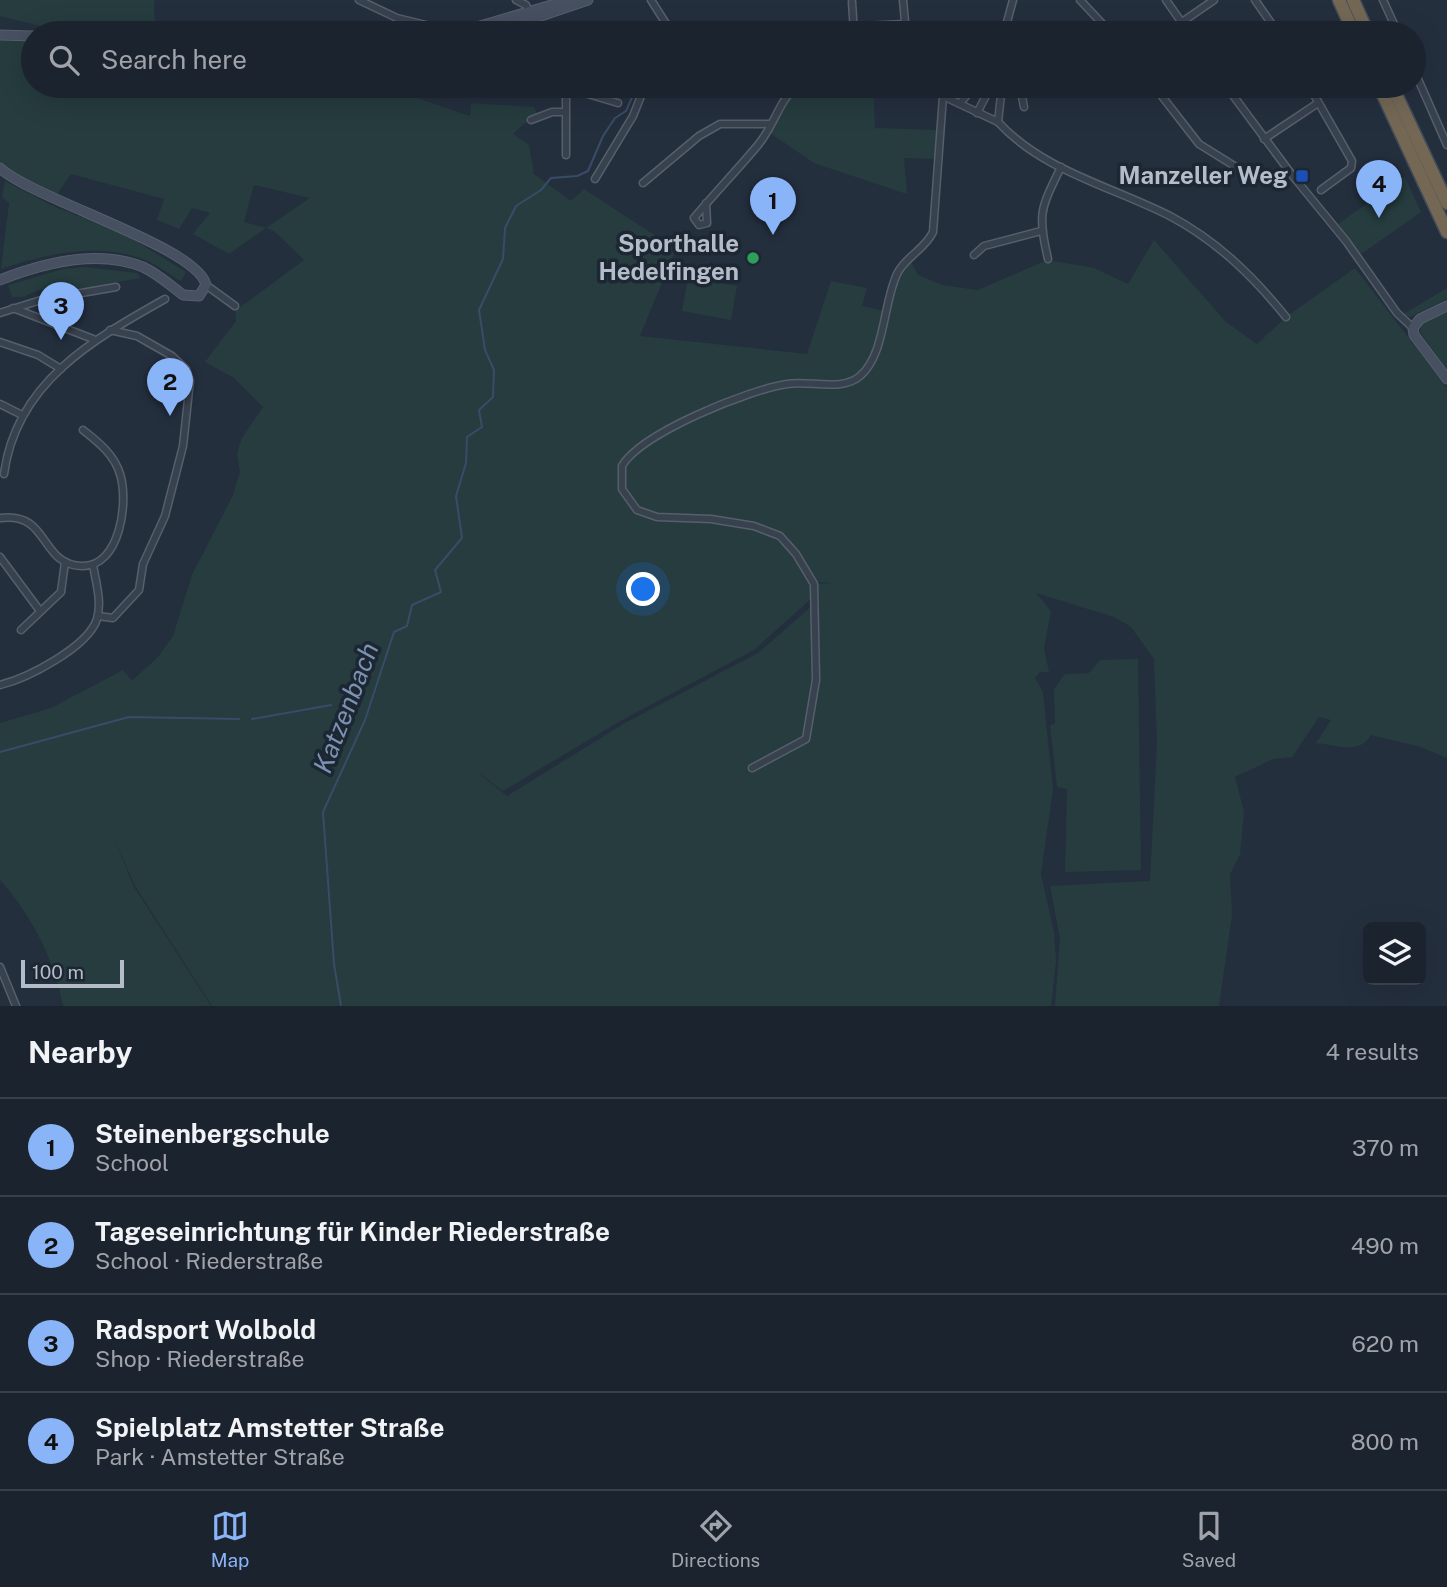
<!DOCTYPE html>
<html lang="en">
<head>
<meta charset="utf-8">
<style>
  body { margin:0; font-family:"Public Sans",sans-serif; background:#242b36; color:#f1f3f6 }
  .controls { position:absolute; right:21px; bottom:21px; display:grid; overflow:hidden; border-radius:10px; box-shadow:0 7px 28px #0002 }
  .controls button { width:63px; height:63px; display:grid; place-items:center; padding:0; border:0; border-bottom:2px solid #39404a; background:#1b232e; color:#f1f3f6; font:35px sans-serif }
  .scale { position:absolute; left:21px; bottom:18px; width:103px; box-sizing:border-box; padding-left:7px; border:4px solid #b4bcc9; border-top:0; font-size:19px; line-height:24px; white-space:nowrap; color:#b4bcc9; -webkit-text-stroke:5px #1d2633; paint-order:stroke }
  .you { position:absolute; left:644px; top:590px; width:24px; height:24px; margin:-18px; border:5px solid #fff; border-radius:50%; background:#1a73e8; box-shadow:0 0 0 10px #1a73e833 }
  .badge { display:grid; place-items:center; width:46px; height:46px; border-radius:50%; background:#8ab4f8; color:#111; font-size:23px; font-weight:700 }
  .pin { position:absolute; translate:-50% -58px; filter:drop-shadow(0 2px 4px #0008) }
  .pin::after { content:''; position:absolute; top:37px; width:24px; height:21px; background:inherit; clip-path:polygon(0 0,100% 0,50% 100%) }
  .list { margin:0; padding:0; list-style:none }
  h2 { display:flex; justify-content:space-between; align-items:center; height:91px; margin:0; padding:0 28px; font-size:30px }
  h2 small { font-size:23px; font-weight:400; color:#a0a4aa }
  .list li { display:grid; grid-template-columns:46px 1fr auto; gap:21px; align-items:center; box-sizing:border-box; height:98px; padding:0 28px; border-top:2px solid #39404a }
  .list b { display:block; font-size:26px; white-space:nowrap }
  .list p { margin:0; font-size:23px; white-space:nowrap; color:#a0a4aa }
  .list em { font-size:23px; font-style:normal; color:#a0a4aa }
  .icon { flex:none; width:38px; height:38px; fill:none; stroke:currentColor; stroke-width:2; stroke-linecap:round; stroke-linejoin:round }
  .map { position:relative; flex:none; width:1447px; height:1006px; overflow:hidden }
  .search { position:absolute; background:#1b232e; box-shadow:0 7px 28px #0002; left:21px; right:21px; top:21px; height:77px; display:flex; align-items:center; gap:18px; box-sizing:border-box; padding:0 24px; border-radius:38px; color:#a0a4aa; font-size:26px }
  .sheet { height:483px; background:#1b232e }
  nav { display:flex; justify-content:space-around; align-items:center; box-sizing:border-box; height:98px; border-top:2px solid #39404a; background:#1b232e; font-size:19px; color:#a0a4aa }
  nav a { display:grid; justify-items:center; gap:4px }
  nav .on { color:#8ab4f8 }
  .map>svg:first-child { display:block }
</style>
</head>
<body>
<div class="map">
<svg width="1447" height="1006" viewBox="0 0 1447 1006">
  <rect width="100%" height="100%" fill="#242f3e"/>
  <g fill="#263c3f" fill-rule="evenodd">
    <path d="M0 0H154L155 29 160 33 56 30 0 16Z"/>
    <path d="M0 40 33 41V86H382L470 116 471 103 534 107 539 117 525 123 513 134 529 145 534 174 571 201 584 189 676 249 640 336 807 354 831 281 867 288 862 306 888 312 893 282 909 258 918 275 942 285 978 290 1047 260 1094 268 1128 284 1154 240 1226 322 1257 344 1286 317 1355 268 1447 388V758L1421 747 1371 735C1360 755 1336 745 1316 743L1331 720 1319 717 1292 757 1273 759 1235 777 1244 812 1240 854 1230 874 1232 915 1219 1006H1055L1060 938 1050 886 1150 881 1157 744 1154 659 1131 627 1114 617 1036 593 1051 611 1044 648 1049 672H1040L1035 678 1043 692 1053 789 1041 874 1054 933 1056 961 1051 1006H212L135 886 114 838 134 887 211 1006H63C55 961 31 914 0 880V723L51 708 123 670 132 681 158 657 173 636 192 575 233 495 240 472 237 453 242 438 263 407 234 378 205 362 236 321 235 306 239 308 304 260 274 231 266 228 229 254 193 234 210 213 192 208 179 229 157 220 164 199 71 174 56 196 33 185 0 162ZM254 185 310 198 266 228 244 222ZM809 581 833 583 814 584V604L758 653 625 723 507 796 472 768 503 791 622 720 754 650 812 598Z"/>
    <path d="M796 86H873L875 128 937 130 935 159 904 158 907 194 814 163 767 131Z"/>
    <path d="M1405 177 1421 212 1360 255 1338 224Z"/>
    <path d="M5 181 53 206 126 235 186 272 181 281C168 274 157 264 143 259 97 242 46 254 1 269L9 203 2 197Z"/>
    <path d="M84 267 137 273 140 278 50 294 41 289 23 297H12L8 285 63 269Z"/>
    <path d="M688 278 737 286 731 320 682 311Z"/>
    <path d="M1447 288V299L1410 317 1402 315Z"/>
    <path d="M1447 310V371L1420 332 1424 321Z"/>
    <path d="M1138 659 1141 870 1065 872 1067 789 1057 787 1050 726 1055 723 1054 689 1065 674 1089 673 1100 660Z"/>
  </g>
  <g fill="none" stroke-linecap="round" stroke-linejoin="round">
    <g stroke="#394c67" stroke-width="2">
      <path d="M252 719 331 705"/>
      <path d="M0 752 129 717 239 719"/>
      <path d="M341 1006 334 964 323 812 365 720 394 632 407 626 412 605 441 592 435 570 462 538 456 496 466 463 467 437 482 427 479 410 493 397 494 370 485 350 479 310 503 259 505 228 516 206 541 190 551 178 577 176 588 171 603 136 615 118 626 111 637 86"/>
    </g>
    <defs>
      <g id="street">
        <path d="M359 0 397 18 459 33"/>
        <path d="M516 0 526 5 530 15"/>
        <path d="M651 0 672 33"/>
        <path d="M903 0 906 33"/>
        <path d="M1080 0 1111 33"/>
        <path d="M1166 0 1189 33"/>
        <path d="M1255 0 1278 33"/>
        <path d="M1383 0 1398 33"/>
        <path d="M852 2 854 33"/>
        <path d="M722 33 905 24"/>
        <path d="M1004 33 1013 0"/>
        <path d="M1166 33 1214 0"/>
        <path d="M1414 70 1447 145"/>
        <path d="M1002 86 998 122C1043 171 1111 186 1170 216 1217 241 1253 276 1286 317"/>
        <path d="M1020 86 1024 107"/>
        <path d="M1154 86 1199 144 1257 180"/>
        <path d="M1226 86 1292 175 1346 241 1397 313 1413 328"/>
        <path d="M1309 86 1352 161 1351 168 1321 190"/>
        <path d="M568 88 618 103"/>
        <path d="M943 96 998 122"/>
        <path d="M960 103 975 86"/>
        <path d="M977 113 991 86"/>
        <path d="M531 120 552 112H565"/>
        <path d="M1264 139 1318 103"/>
        <path d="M566 155V86"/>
        <path d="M595 179 633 116 645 86"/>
        <path d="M643 183 699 136 720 124H771"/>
        <path d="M706 203 707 223 699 225 694 218C715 193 738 169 758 145 774 126 778 103 796 86"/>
        <path d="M974 255 984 246 1041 231"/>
        <path d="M1048 259C1037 213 1041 208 1061 167"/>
        <path d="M206 285 235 306"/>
        <path d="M13 308 93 339"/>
        <path d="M0 313 41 300 116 287"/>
        <path d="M0 342 38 355 61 369"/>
        <path d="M0 404 22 415"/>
        <path d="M4 474C16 383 92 340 165 299"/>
        <path d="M0 518C50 511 39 565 82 566 120 567 129 502 120 474 114 454 98 442 83 430"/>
        <path d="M0 557 40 611"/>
        <path d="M98 616 113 618 139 590 143 564 165 516 183 446 190 381 186 369 172 356 137 336 110 330"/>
        <path d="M21 630 61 592 65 562"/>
        <path d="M0 685C28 678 88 647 97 619 102 601 96 583 93 565"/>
        <path d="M752 768 806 739 816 680 814 584 796 554 780 536 754 526 711 519 657 517 637 510 622 489V466C641 433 748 390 787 384 809 380 842 392 860 376 886 354 883 300 898 272 907 256 925 249 933 232L943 96 948 86"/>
        <path d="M0 967 16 1006"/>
      </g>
      <g id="secondary">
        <path d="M480 26 569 0"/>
        <path d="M463 33 532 19 588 0"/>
        <path d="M0 35 33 36"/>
        <path d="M0 168C35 200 198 247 206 285L199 296 183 295C170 285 158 274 143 267 98 249 43 263 0 280"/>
        <path d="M1447 306 1420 319 1413 328 1414 335 1447 379"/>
      </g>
      <g id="highway">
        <path d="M1339 0 1354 33"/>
        <path d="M1353 0 1368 33"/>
        <path d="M1379 86 1447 232"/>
        <path d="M1392 86 1447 203"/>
      </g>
    </defs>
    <use href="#street" stroke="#565f6c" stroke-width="9"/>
    <use href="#secondary" stroke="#565f6c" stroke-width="11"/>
    <use href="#highway" stroke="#434c59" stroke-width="15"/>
    <use href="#street" stroke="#38414e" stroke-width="6"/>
    <use href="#secondary" stroke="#465061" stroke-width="9"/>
    <use href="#highway" stroke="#746855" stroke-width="12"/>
  </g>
  <rect fill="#1a4fb4" stroke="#1d2633" stroke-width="2.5" x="1295" y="169" width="14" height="14" rx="3.5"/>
  <circle fill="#2e9e5b" stroke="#1d2633" stroke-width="2.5" cx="753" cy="258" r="7"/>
  <g text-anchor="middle" stroke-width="7" stroke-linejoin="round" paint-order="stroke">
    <g font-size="24" font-weight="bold" fill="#b4bcc9" stroke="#1d2633" text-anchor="end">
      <text x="1288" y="184">Manzeller Weg</text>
      <text x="739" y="252">Sporthalle<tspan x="739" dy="28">Hedelfingen</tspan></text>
    </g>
    <g font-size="26" font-style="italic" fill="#7c92b1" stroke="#1d2633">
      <text transform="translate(346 708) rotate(-69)" y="9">Katzenbach</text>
    </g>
  </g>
</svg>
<div class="controls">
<button><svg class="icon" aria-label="layers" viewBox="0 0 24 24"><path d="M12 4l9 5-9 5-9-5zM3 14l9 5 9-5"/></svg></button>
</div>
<div class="scale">100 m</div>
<div class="you"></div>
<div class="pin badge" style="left:773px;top:235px">1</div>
<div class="pin badge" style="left:170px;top:416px">2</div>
<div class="pin badge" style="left:61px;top:340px">3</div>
<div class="pin badge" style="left:1379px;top:218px">4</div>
<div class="search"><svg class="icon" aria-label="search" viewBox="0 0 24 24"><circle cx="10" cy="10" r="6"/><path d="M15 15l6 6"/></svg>Search here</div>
</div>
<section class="sheet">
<h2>Nearby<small>4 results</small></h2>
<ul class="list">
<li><span class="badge">1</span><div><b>Steinenbergschule</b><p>School</p></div><em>370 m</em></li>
<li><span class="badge">2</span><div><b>Tageseinrichtung für Kinder Riederstraße</b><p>School · Riederstraße</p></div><em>490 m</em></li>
<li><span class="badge">3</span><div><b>Radsport Wolbold</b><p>Shop · Riederstraße</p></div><em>620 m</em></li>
<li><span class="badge">4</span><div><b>Spielplatz Amstetter Straße</b><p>Park · Amstetter Straße</p></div><em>800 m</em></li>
</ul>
</section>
<nav>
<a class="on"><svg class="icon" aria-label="map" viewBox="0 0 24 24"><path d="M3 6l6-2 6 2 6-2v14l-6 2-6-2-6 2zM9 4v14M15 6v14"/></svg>Map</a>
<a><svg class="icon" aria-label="directions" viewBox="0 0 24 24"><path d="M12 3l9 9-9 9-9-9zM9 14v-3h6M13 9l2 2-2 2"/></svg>Directions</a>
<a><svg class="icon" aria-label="saved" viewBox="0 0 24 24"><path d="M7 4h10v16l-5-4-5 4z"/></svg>Saved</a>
</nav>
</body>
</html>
